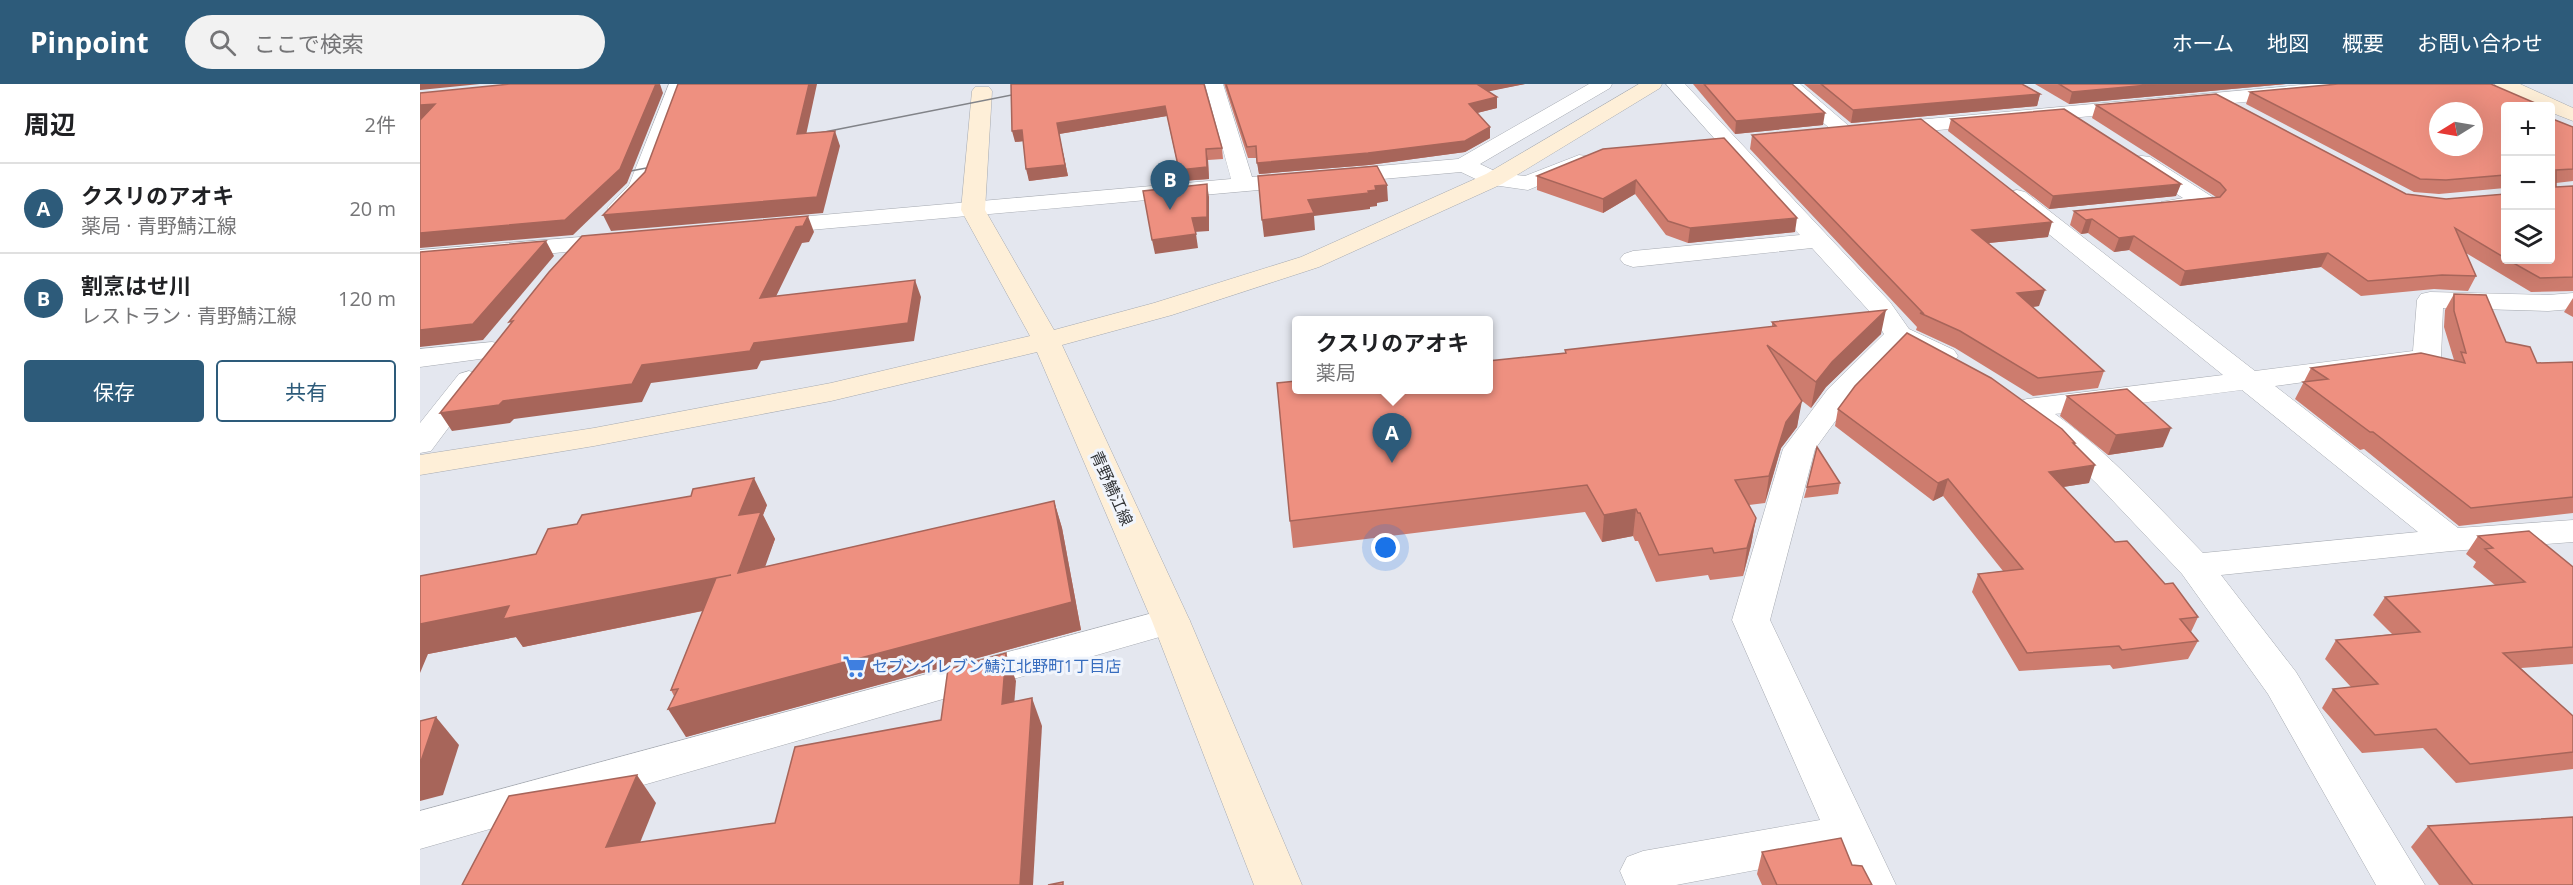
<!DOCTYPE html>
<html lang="ja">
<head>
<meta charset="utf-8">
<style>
  body { margin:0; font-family:"Open Sans","Noto Sans JP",sans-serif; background:#f2f2f2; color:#202124 }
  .controls { position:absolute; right:18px; top:18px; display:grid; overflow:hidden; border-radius:6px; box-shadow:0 6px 24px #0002 }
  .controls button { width:54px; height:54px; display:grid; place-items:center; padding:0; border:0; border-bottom:2px solid #e0e0e0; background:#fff; color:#202124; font:30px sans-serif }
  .compass { position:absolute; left:2009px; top:18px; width:54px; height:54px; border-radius:50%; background:#fff; box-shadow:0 6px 24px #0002; rotate:259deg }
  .you { position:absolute; left:966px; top:464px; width:21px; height:21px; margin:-15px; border:4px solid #fff; border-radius:50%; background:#1a73e8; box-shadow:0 0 0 9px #1a73e833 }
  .badge { display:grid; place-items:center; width:39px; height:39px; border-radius:50%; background:#2d5b7a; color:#fff; font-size:20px; font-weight:700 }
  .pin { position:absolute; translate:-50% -50px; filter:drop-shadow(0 2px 3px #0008) }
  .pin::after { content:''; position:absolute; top:32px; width:21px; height:18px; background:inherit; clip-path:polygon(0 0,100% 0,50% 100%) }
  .popup { position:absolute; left:872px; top:232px; width:201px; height:78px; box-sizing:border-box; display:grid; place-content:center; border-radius:6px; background:#fff; filter:drop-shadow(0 2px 4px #0005); font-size:20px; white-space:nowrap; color:#757577 }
  .popup b { font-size:22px; color:#202124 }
  .popup::after { content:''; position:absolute; left:50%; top:100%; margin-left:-12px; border:12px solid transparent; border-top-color:#fff }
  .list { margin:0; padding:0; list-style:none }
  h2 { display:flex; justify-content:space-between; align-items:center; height:78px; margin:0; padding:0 24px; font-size:26px }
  h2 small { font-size:20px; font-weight:400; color:#757577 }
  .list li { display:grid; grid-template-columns:39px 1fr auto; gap:18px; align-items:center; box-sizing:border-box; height:90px; padding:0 24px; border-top:2px solid #e0e0e0 }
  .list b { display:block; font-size:22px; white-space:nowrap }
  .list p { margin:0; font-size:20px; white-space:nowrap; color:#757577 }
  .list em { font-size:20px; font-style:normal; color:#757577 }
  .actions { display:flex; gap:12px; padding:18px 24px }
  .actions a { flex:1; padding:14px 0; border:2px solid #2d5b7a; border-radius:6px; text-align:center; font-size:21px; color:#2d5b7a }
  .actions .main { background:#2d5b7a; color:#fff }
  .icon { flex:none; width:33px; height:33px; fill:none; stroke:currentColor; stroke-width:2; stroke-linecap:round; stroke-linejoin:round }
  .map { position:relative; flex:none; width:2153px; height:801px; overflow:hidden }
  header { display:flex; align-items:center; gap:36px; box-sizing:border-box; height:84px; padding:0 30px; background:#2d5b7a; color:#fff }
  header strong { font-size:28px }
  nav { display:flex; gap:33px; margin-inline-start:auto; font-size:21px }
  .search { width:420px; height:54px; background:#f2f2f2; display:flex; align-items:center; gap:15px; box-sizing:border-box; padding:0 21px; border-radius:33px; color:#757577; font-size:22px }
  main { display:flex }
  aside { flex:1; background:#fff }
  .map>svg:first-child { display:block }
</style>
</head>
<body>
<header>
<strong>Pinpoint</strong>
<div class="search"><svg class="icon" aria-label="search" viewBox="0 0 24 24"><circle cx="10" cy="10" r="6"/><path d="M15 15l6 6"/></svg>ここで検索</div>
<nav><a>ホーム</a><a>地図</a><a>概要</a><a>お問い合わせ</a></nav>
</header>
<main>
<aside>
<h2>周辺<small>2件</small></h2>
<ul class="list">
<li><span class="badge">A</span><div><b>クスリのアオキ</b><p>薬局 · 青野鯖江線</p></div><em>20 m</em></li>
<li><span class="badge">B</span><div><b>割烹はせ川</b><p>レストラン · 青野鯖江線</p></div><em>120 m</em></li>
</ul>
<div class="actions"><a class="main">保存</a><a>共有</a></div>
</aside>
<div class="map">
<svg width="2153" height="801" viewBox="0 0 2153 801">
  <rect width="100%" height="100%" fill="#e4e7ef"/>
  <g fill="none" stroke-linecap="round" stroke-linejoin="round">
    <defs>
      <g id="street">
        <path d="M249 0H267C256 32 245 73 230 103 223 117 207 133 191 129L187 124 209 101Z"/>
        <path d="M785 0H803L832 93 1038 75 1169 0H1192L1190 4 1060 80 1079 89 1105 92 1159 71 1167 72 1170 77 1167 82 1108 106 1066 100 1041 88 345 150 337 148 333 143 337 138 345 136 811 95Z"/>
        <path d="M1246 0H1265L1470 218 1489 245 1534 266 1538 272 1534 278 1524 281 1514 278 1483 263 1430 317 1395 365 1350 536 1476 801H1428L1415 771 1256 801H1206L1200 787 1207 773 1223 767 1400 736 1312 536 1363 365 1408 305 1464 250 1451 229 1392 164 1213 183 1204 180 1200 175 1204 170 1213 167 1380 151Z"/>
        <path d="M1361 0H1380L1436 48 1433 52 1426 54 1419 52 1363 5Z"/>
        <path d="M1892 0H1963L1961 4 1954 6 1464 51 1457 49 1454 45 1457 41 1464 39Z"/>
        <path d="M1722 72 1730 73 1794 114 1798 119 1794 124C1778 128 1757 132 1741 128L1737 123 1741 118 1763 114 1714 83 1711 78 1714 73Z"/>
        <path d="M1597 106 1605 108 1835 287 1993 267 1997 216 2001 210 2010 208 2128 211 2153 209V225L2128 227 2023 224 2021 274 2017 280 1855 302 2038 444 2153 436V458L2031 467 1801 491 1876 588 2005 801H1956L1848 610 1762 490 1677 400 1637 361 1607 338 1603 332 1596 330 1592 324 1596 318 1607 315 1803 291 1589 118 1586 113 1589 108ZM1822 306 1998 448 1783 469C1736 421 1690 369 1635 330Z"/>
        <path d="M198 150 207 152 210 157 207 162 0 182V166Z"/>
        <path d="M72 258 82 260 86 266 82 272 0 283V265Z"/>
        <path d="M49 287 59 290 64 296 11 367 0 369V339L39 290Z"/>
        <path d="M751 524 764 528 770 537 764 546 0 765V727Z"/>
      </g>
      <g id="secondary">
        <path d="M1219 0H1242L1240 4 1082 100 899 183 752 231 642 261 770 537 882 801H834L732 537 617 268 411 317 174 362 0 391V371L174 344 411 299 610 252 541 126 552 7 555 3H569L572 7 565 126 634 246 734 219 881 173 1066 90Z"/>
        <path d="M2075 0H2100L2153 24V37L2130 28V22H2118L2077 4Z"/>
      </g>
    </defs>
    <use href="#street" stroke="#a6aab1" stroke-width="1"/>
    <use href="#secondary" stroke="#a6aab1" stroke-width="1"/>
    <use href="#street" fill="#fff" fill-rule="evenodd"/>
    <use href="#secondary" fill="#feefd8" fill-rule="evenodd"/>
    <g stroke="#818388" stroke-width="1.5">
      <path d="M389 51 607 8"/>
      <path d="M195 90 242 81"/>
    </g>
  </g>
  <g fill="#cd7c6e">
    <path d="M784 0 802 64 803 75 788 76 789 95 761 97 747 32 639 50 648 92 609 97 603 57 595 58Z"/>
    <path d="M804 0H1105L1068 7 1077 24 1057 29 1070 43V54L1045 68 949 81 839 90 837 74H828Z"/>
    <path d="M1273 0H1372L1403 41 1315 50Z"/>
    <path d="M1384 0H1602L1620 10 1617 22 1431 39Z"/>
    <path d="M1615 0H1866L1649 20Z"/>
    <path d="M1830 8 2115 19 2113 22H2085V104L2019 110 1994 108 1826 20Z"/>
    <path d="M1676 21 1986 110 2026 115 2085 110V176H2130V34L2153 43V97L2136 99V103L2153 102V207L2111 208 2046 169 2056 192 2048 207 2014 205 1941 212 1901 183 1760 202 1709 166 1694 168 1668 149 1661 150 1650 141 1654 127 1796 113 1672 34Z"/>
    <path d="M1531 35 1756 112 1629 125 1528 47Z"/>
    <path d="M1332 51 1628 153 1569 159 1619 222 1612 223 1684 287 1678 304 1613 312 1535 264 1496 246 1497 243 1330 65Z"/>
    <path d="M1183 65 1375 148 1268 159 1246 151 1215 110 1183 129 1117 106V92Z"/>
    <path d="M2034 210 2086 258 2117 279 2153 278V429L2039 442 1944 365 1940 366 1875 315 1891 284 2034 276 2024 243 2025 226Z"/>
    <path d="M2153 214V233L2144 228Z"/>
    <path d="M1352 238 1461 250 1406 303 1391 324 1381 316 1377 343 1361 364 1345 419 1329 421 1336 434 1331 461 1323 492 1290 496 1288 491 1236 498 1218 457H1215L1213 452 1182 458 1165 428 873 464 870 437 1145 269V266L1352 243Z"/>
    <path d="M1647 312 1743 363 1688 371 1640 332Z"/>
    <path d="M1418 325 1655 359 1654 360 1669 399 1643 403 1695 458 1745 500 1778 533 1771 548 1778 557 1768 575 1693 585 1690 581 1599 587 1552 508 1558 490 1583 487 1523 412 1513 417 1415 342Z"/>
    <path d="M1420 399 1418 410 1384 414 1387 403Z"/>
    <path d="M634 417 642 444 661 546 266 653 254 612 251 606 283 527 103 563 96 553 8 570 0 492 116 470 347 421 343 431 355 455 344 483Z"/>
    <path d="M2058 452 2153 483V580L2101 584 2153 632V685L2036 699 2003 664 1942 669 1902 624 1913 605 1931 603 1905 575 1916 556 1972 550 1953 531 1965 513 2075 501 2053 483 2056 478 2046 470Z"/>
    <path d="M2008 742 2153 801H2019L1991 763Z"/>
    <path d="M1342 768 1432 781 1452 801H1342L1337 790Z"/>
  </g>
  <g fill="#a7655a">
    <path d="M0 0H60L0 6Z"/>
    <path d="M226 0H240L243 9 207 99 153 151 0 164V149Z"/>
    <path d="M389 0H397L383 65 377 50Z"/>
    <path d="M1056 0H1105L1056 10Z"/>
    <path d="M1739 0H1866L1649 20 1652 8Z"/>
    <path d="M1620 10 1617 22 1431 39 1433 26Z"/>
    <path d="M1077 13V24L1049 31V20Z"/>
    <path d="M15 20 22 33 0 35V21Z"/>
    <path d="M745 22 747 32 639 50 648 92 609 97 606 85 637 39Z"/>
    <path d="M1405 29 1403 41 1315 50 1316 37Z"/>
    <path d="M1070 43V54L1045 68 949 81 839 90 837 79Z"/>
    <path d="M602 46 605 57 595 58 592 47Z"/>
    <path d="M415 47 420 62 403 129 191 147 183 131Z"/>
    <path d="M786 65 788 76 789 95 761 97 759 86Z"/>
    <path d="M1216 96 1215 110 1183 129V115Z"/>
    <path d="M787 100 789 113V147L774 148 772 134Z"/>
    <path d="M1761 100 1756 112 1629 125 1633 112Z"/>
    <path d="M967 101 968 117 957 119V122L950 123V125L894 132 895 146 844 153 842 136 888 116 955 102Z"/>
    <path d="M388 132 394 148 389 158 382 159 347 231 340 214 376 143Z"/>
    <path d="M1377 134 1375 148 1268 159 1270 144Z"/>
    <path d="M1672 135 1668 149 1661 150 1666 136Z"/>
    <path d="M1632 138 1628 153 1548 161 1552 146Z"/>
    <path d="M776 150 778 164 735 170 732 156Z"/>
    <path d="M1714 152 1709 166 1694 168 1699 154Z"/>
    <path d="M126 157 134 172 63 256 0 263V246Z"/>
    <path d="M1908 169 1901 183 1760 202 1765 187Z"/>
    <path d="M495 196 501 213 494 257 341 277 337 285 231 299 222 318 94 335 90 339 32 347 20 329 83 317 222 281 334 259Z"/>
    <path d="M1625 206 1619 222 1592 226 1597 209Z"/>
    <path d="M1466 226 1461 250 1406 303 1391 324 1396 298 1412 278Z"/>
    <path d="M1382 317 1377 343 1361 364 1345 419 1349 392 1366 338Z"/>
    <path d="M1751 344 1743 363 1688 371 1696 351Z"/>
    <path d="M1675 381 1669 399 1623 406 1629 388Z"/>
    <path d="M334 394 347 421 343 431 355 455 333 517 318 489 319 431Z"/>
    <path d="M1528 395 1523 412 1513 417 1518 399Z"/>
    <path d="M634 417 642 444 661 546 266 653 248 625Z"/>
    <path d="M1216 425 1213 452 1182 458 1184 431Z"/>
    <path d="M1336 434 1331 461 1323 492 1327 464Z"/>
    <path d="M311 491 326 518 103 563 96 553 8 570 0 589V540L89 522Z"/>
    <path d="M586 569 596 597 592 648 582 620Z"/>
    <path d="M612 614 622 642 613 801H600Z"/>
    <path d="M16 633 39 661 23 711 0 717V680Z"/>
    <path d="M217 691 236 719 207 791 186 763Z"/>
  </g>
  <g fill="#ee9080" stroke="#a7655a" stroke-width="1.5" fill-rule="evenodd">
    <path d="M90 0H236L200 85 145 136 0 149V36L15 20 0 21V9Z"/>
    <path d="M258 0H389L377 50 415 47 397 113 183 131 225 88Z"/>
    <path d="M591 0H784L802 64 786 65 787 83 759 86 745 22 637 39 645 81 606 85 602 46 592 47Z"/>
    <path d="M806 0H1057L1077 13 1049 20 1070 43 1045 57 948 69 837 79 836 62 827 63Z"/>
    <path d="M1284 0H1372L1405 29 1316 37Z"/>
    <path d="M1401 0H1602L1620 10 1433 26Z"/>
    <path d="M1639 0H1739L1652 8Z"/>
    <path d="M1918 0H2071L2115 19H2097L2104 22H2085V91L2026 96 2000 95 1830 8ZM2018 27H2054V63H2018Z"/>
    <path d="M1796 10 1986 110 2026 115 2085 110V174L2035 144 2056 192 2022 191 1948 197 1908 169 1765 187 1714 152 1699 154 1672 135 1666 136 1654 127 1800 113 1806 106 1800 99 1676 21Z"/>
    <path d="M1644 25 1761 100 1633 112 1531 35Z"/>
    <path d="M2130 34 2153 43V85L2136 86V103L2153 102V193L2120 194 2088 176H2130Z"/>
    <path d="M1501 35 1632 138 1552 146 1625 206 1597 209 1684 287 1618 294 1540 247 1500 229H1503L1332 51Z"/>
    <path d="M1304 54 1377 134 1270 144 1248 137 1216 96 1183 115 1117 92 1183 65Z"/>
    <path d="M957 82 967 101 955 102 956 106 948 107 949 109 888 116 894 129 842 136 838 92Z"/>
    <path d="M787 100V133L772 134 776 150 732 156 723 107Z"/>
    <path d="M388 132 383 142 376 143 340 214 495 196 488 239 334 259 330 267 222 281 212 300 83 317 79 321 20 329 93 237 89 238 129 188 162 152Z"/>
    <path d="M126 157 53 240 0 246V168Z"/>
    <path d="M2034 210 2066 211 2086 258 2110 263 2117 279 2153 278V413L2051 424 1953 348H1950L1883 298 1908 295 1891 284 2001 269 2045 279 2041 268 2046 269 2034 227Z"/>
    <path d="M1466 226 1412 278 1396 298 1347 261 1382 317 1366 338 1349 392 1315 396 1336 434 1327 464 1294 469 1292 464 1239 471 1220 429H1218L1216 425 1184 431 1167 401 870 437 857 299 876 297V306H1068V277L1146 269 1145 266 1356 242 1352 238Z"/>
    <path d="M1487 249 1571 294 1642 345 1655 359H1653L1675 381 1629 388 1695 458 1707 457 1745 500 1753 499 1778 533 1760 535 1778 557 1702 566 1699 562 1607 569 1558 490 1603 485 1528 395 1518 399 1418 325 1435 302Z"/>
    <path d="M1707 305 1751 344 1696 351 1647 312Z"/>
    <path d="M1397 363 1420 399 1387 403Z"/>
    <path d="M334 394 319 431 341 428 318 489 634 417 652 518 248 625 258 605 251 606 296 494 311 491 83 535 89 522 0 540V492L116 470 128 445 157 440 162 431 271 412 273 405Z"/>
    <path d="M2109 447 2153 483V563L2083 569 2153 632V668L2050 680 2016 645 1955 651 1913 605 1958 600 1916 556 2000 548 1965 513 2105 498 2065 465 2073 464 2058 452Z"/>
    <path d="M586 569 582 620 612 614 600 801H42L89 712 217 691 186 763 355 739 375 663 521 636 528 585Z"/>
    <path d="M16 633 0 680V637Z"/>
    <path d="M2153 733V801H2053L2008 742Z"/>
    <path d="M1421 754 1432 781 1442 782 1452 801H1357L1342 768Z"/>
    <path d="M643 798V801H628Z"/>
  </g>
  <defs>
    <symbol id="supermarket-bare" viewBox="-9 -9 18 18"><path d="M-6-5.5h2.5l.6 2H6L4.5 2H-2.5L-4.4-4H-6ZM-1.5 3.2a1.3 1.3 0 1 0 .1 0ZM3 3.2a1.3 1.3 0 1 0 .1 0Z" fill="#3f7fe0" stroke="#f1f5fc" stroke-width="2.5" paint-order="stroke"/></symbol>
  </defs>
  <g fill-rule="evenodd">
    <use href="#supermarket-bare" x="418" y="566" width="33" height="33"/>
  </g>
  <g text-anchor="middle" stroke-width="6" stroke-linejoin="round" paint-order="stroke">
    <g font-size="16" fill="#313335" stroke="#f1f5fc">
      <text transform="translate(692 404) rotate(66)" y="6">青野鯖江線</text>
    </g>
    <g font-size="16" fill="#366cbe" stroke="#f1f5fc" text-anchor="start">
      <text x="452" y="588">セブンイレブン鯖江北野町1丁目店</text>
    </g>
  </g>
</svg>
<div class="controls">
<button>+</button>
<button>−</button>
<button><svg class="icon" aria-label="layers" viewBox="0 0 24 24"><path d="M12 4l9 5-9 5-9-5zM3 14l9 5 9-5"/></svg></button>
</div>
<svg class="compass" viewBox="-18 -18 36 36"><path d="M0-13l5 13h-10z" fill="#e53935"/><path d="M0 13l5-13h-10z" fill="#757577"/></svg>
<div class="you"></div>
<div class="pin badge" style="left:972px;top:379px">A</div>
<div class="popup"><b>クスリのアオキ</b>薬局</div>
<div class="pin badge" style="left:750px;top:126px">B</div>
</div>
</main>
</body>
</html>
